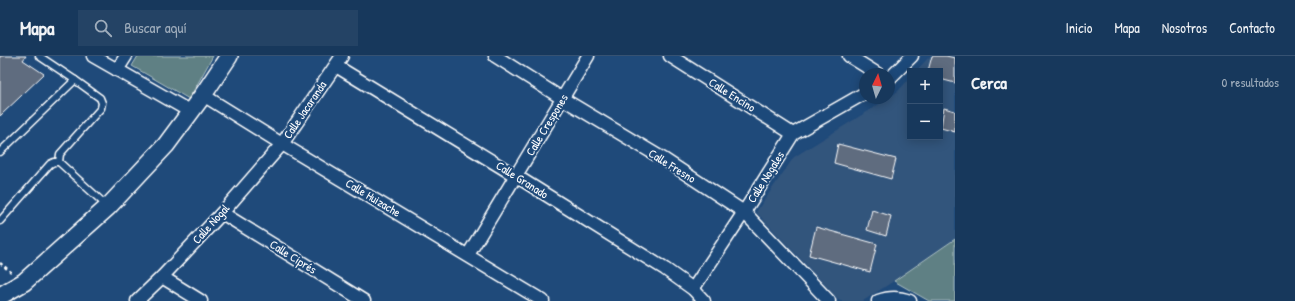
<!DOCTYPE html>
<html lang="es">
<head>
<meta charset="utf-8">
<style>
  body { margin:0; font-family:"Patrick Hand",sans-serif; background:#244365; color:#f1f3f6 }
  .controls { position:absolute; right:12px; top:12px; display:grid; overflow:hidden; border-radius:0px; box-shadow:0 2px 10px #0003 }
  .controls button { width:36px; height:36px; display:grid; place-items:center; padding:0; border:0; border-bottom:1px solid #365272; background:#17385c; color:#f1f3f6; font:20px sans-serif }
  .compass { position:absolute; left:859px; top:12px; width:36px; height:36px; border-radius:50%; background:#17385c; box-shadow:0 2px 10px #0003; rotate:5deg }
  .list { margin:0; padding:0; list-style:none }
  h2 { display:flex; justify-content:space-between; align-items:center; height:52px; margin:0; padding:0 16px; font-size:17px }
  h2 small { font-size:13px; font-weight:400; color:#9eacbb }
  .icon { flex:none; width:22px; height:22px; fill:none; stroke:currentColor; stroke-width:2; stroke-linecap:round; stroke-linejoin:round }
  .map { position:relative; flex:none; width:955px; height:245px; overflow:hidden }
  header { display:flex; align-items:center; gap:24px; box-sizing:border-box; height:56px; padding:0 20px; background:#17385c; border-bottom:1px solid #365272 }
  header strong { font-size:19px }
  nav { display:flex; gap:22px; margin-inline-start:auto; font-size:14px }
  .search { width:280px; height:36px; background:#244365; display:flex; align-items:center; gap:10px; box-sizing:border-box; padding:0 14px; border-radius:0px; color:#9eacbb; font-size:15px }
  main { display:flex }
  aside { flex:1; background:#17385c }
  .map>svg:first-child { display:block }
</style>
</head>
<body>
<header>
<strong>Mapa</strong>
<div class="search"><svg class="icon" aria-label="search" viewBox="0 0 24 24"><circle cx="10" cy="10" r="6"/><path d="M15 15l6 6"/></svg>Buscar aquí</div>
<nav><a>Inicio</a><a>Mapa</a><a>Nosotros</a><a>Contacto</a></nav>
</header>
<main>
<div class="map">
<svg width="955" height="245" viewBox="0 0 955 245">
  <rect width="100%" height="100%" fill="#1f4a7a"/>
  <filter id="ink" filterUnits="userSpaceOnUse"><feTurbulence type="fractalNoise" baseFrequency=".025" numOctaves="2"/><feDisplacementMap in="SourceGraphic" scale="8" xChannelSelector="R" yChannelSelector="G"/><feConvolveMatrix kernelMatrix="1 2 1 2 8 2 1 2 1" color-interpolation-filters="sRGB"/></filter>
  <g filter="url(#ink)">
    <path fill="#32547c" d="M930 0H955V182L900 221 863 245H840L756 156 794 101 889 42 898 35 910 22V81H940V15H916Z"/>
    <g fill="#5e8084" stroke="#aec0c2">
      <path d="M138 0H213L189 43 132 10Z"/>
      <path d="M955 183V245H929L894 225Z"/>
    </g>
    <g fill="#5f6c7f" stroke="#fff">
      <path d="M0 0H26L23 4 44 18 0 60Z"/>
      <path d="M932 0H946L955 2V27L940 23V15H928Z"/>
      <path d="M944 52 955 55V76L941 72Z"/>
      <path d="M838 88 896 103 891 123 834 107Z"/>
      <path d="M872 154 891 160 886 180 867 174Z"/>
      <path d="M816 171 877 188 870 216 809 199Z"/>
    </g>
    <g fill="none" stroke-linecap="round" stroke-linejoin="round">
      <defs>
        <g id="lane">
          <path d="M39 0 75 24 100 42 102 47 101 52 60 98 59 106"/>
          <path d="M0 96 75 24"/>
          <path d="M0 165 50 108 54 106H59L107 150"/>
        </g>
        <g id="street">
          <path d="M93 0 191 56"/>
          <path d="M495 0 563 43 665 104 744 156 829 245"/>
          <path d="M670 0 793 78"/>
          <path d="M849 0 878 18"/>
          <path d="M336 10 516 120 665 213 693 233 704 245"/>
          <path d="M117 14 126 0"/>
          <path d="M889 23 912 0"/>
          <path d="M203 39 282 88 543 245"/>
          <path d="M222 157 364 245"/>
          <path d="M468 199 588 0"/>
          <path d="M162 221 201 245"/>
          <path d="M693 233 744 156 793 78 865 37"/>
          <path d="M137 245 162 221 222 157 282 88 342 0"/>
          <path d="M878 245C890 241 898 241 910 245"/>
        </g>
        <path id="secondary" d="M0 240 24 226 108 151 166 89 203 39 229 0"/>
      </defs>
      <use href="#lane" stroke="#fff" stroke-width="9"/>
      <use href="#street" stroke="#fff" stroke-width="15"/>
      <use href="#secondary" stroke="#fff" stroke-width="20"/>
      <path stroke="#fff" stroke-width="2.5" stroke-dasharray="3 3" stroke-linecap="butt" d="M0 207 11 216"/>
      <use href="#lane" stroke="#1f4a7a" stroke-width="6"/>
      <use href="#street" stroke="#1f4a7a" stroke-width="12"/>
      <use href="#secondary" stroke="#1f4a7a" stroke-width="17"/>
    </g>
  </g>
  <g text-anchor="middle" stroke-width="4" stroke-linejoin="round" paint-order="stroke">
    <g font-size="12" fill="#fff" stroke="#1f4a7a">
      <text transform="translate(732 39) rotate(32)" y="4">Calle Encino</text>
      <text transform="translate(305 54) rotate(-56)" y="4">Calle Jacaranda</text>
      <text transform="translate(547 69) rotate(-59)" y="4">Calle Crespones</text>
      <text transform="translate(672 110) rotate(32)" y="4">Calle Fresno</text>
      <text transform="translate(766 121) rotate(-58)" y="4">Calle Nogales</text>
      <text transform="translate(522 124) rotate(32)" y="4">Calle Granado</text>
      <text transform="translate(373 142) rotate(31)" y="4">Calle Huizache</text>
      <text transform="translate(211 168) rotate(-48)" y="4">Calle Nogal</text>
      <text transform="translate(293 201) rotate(32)" y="4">Calle Ciprés</text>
    </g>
  </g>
</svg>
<div class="controls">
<button>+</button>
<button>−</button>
</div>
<svg class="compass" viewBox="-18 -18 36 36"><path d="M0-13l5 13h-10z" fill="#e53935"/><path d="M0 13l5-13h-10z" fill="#9eacbb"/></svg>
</div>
<aside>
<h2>Cerca<small>0 resultados</small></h2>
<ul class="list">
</ul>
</aside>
</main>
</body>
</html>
